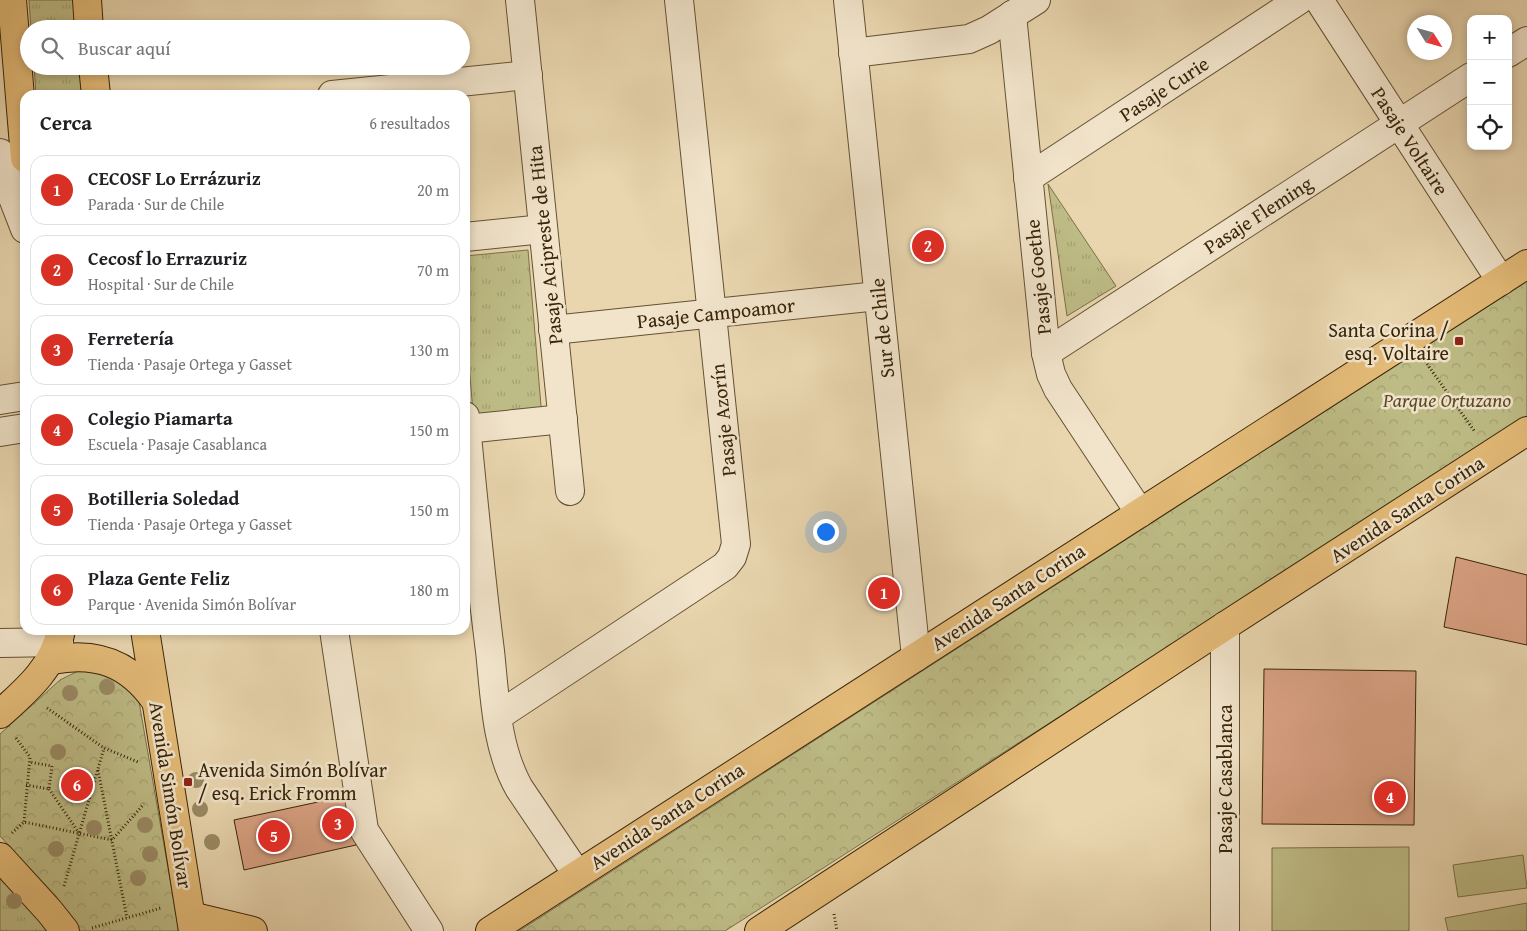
<!DOCTYPE html>
<html lang="es">
<head>
<meta charset="utf-8">
<style>
  body { margin:0; font-family:"Gentium Book Plus",serif; background:#f2f2f2; color:#202124 }
  .controls { position:absolute; right:15px; top:15px; display:grid; overflow:hidden; border-radius:10px; box-shadow:0 2px 8px #0003 }
  .controls button { width:45px; height:45px; display:grid; place-items:center; padding:0; border:0; border-bottom:1px solid #e0e0e0; background:#fff; color:#202124; font:25px sans-serif }
  .compass { position:absolute; left:1407px; top:15px; width:45px; height:45px; border-radius:50%; background:#fff; box-shadow:0 2px 8px #0003; rotate:127deg }
  .you { position:absolute; left:825px; top:531px; width:18px; height:18px; margin:-12px; border:4px solid #fff; border-radius:50%; background:#1a73e8; box-shadow:0 0 0 8px #1a73e833 }
  .badge { display:grid; place-items:center; width:32px; height:32px; border-radius:50%; background:#d93025; color:#fff; font-size:16px; font-weight:700 }
  .pin { position:absolute; translate:-50% -50%; border:2px solid #fff; box-shadow:0 1px 5px #0006 }
  .list { margin:0; padding:0; list-style:none }
  h2 { display:flex; justify-content:space-between; align-items:center; height:65px; margin:0; padding:0 20px; font-size:21px }
  h2 small { font-size:16px; font-weight:400; color:#757577 }
  .list li { display:grid; grid-template-columns:32px 1fr auto; gap:15px; align-items:center; box-sizing:border-box; height:70px; margin:0 10px 10px; padding:0 10px; border:1px solid #e0e0e0; border-radius:15px }
  .list b { display:block; font-size:19px; white-space:nowrap }
  .list p { margin:0; font-size:16px; white-space:nowrap; color:#757577 }
  .list em { font-size:16px; font-style:normal; color:#757577 }
  .icon { flex:none; width:28px; height:28px; fill:none; stroke:currentColor; stroke-width:2; stroke-linecap:round; stroke-linejoin:round }
  .map { position:relative; flex:none; width:1527px; height:931px; overflow:hidden }
  .search { position:absolute; background:#fff; box-shadow:0 2px 8px #0003; left:20px; top:20px; width:450px; height:55px; display:flex; align-items:center; gap:12px; box-sizing:border-box; padding:0 18px; border-radius:28px; color:#757577; font-size:19px }
  .panel { position:absolute; background:#fff; box-shadow:0 2px 8px #0003; left:20px; top:90px; width:450px; height:545px; border-radius:15px }
  .map>svg:first-child { display:block }
</style>
</head>
<body>
<div class="map">
<svg width="1527" height="931" viewBox="0 0 1527 931">
  <defs>
    <pattern id="grass-tufts" width="24" height="20" patternUnits="userSpaceOnUse" patternTransform="scale(1.25)"><rect width="24" height="20" fill="#bebc86"/><path d="M3 7l-1-3M5 7V3M7 7l1-3M15 17l-1-3M17 17v-4M19 17l1-3" fill="none" stroke="#a4a172"/></pattern>
    <pattern id="park-crowns" width="20" height="18" patternUnits="userSpaceOnUse" patternTransform="scale(1.25)"><rect width="20" height="18" fill="#bebc86"/><path d="M2 6a3 3 0 1 1 6 0M12 15a3 3 0 1 1 6 0" fill="none" stroke="#a4a172"/></pattern>
  </defs>
  <rect width="100%" height="100%" fill="#e9d6af"/>
  <filter id="stains"><feTurbulence type="fractalNoise" baseFrequency=".004" numOctaves="4"/><feColorMatrix values="0 0 0 0 .2 0 0 0 0 .09 0 0 0 0 .02 0 0 0 .5 -.17"/></filter>
  <radialGradient id="worn" r=".72"><stop offset=".6" stop-color="#630" stop-opacity="0"/><stop offset="1" stop-color="#630" stop-opacity=".3"/></radialGradient>
  <g fill="url(#grass-tufts)" stroke="#7b7048">
    <path d="M29 0H79L81 29H31Z"/>
    <path d="M34 66H84L86 95H36Z"/>
    <path d="M1048 184 1116 286 1067 316Z"/>
    <path d="M528 250 542 418 474 424 465 317V256Z"/>
    <path d="M0 874 50 931H0Z"/>
  </g>
  <g fill="url(#park-crowns)" stroke="#7b7048">
    <path d="M1527 281V417L725 931H519Z"/>
    <path d="M82 669 110 672 138 696 179 931H79L56 896 0 836V734L60 680Z"/>
  </g>
  <g fill="#bebc86" stroke="#7b7048">
    <path d="M1409 847V931H1272V848Z"/>
    <path d="M1523 855 1527 888 1458 897 1453 865Z"/>
    <path d="M1527 903V931H1448L1445 918Z"/>
  </g>
  <g fill="#dba385" stroke="#382509">
    <path d="M1456 557 1527 575V645L1444 627Z"/>
    <path d="M1264 669 1416 671 1414 825 1262 824Z"/>
    <path d="M346 796 356 845 244 870 234 820Z"/>
  </g>
  <g fill="none" stroke-linecap="round" stroke-linejoin="round">
    <defs>
      <g id="minor">
        <path d="M520 0 570 491"/>
        <path d="M848 0 916 657"/>
        <path d="M1319 0 1501 281"/>
        <path d="M1012 15 1046 353 1051 374 1058 389 1140 513"/>
        <path d="M853 53 969 39 989 30 1036 0"/>
        <path d="M1508 53 1527 41"/>
        <path d="M332 95 528 75"/>
        <path d="M0 153 13 198 25 229"/>
        <path d="M1028 178 1299 0"/>
        <path d="M465 237 543 229"/>
        <path d="M553 330 878 296"/>
        <path d="M1046 353 1471 77"/>
        <path d="M0 400 25 396"/>
        <path d="M465 416C473 495 480 573 490 651 495 698 496 747 519 788L577 874"/>
        <path d="M466 429 563 419"/>
        <path d="M0 432 25 428"/>
        <path d="M334 630 364 830 429 931"/>
        <path d="M0 643 59 642"/>
        <path d="M498 716 725 566 732 557 736 544 679 0"/>
        <path d="M1225 931V626"/>
      </g>
      <g id="major">
        <path d="M12 0 25 158"/>
        <path d="M87 0 89 29"/>
        <path d="M93 66 96 95"/>
        <path d="M145 630 193 931"/>
        <path d="M52 660C96 651 129 663 155 700"/>
        <path d="M0 714C27 690 54 667 61 630"/>
        <path d="M0 857 50 912 65 931"/>
        <path d="M191 916 253 931"/>
        <path d="M490 931 1527 264"/>
        <path d="M759 931 1225 626 1527 431"/>
      </g>
    </defs>
    <use href="#minor" stroke="#645132" stroke-width="30"/>
    <use href="#major" stroke="#382509" stroke-width="30"/>
    <g stroke="#382509" stroke-width="3" stroke-dasharray="1 2.5" stroke-linecap="butt">
      <path d="M1425 361 1475 432"/>
      <path d="M47 708 104 748 138 762"/>
      <path d="M16 738 30 757 24 822"/>
      <path d="M98 770 127 918"/>
      <path d="M26 785 49 789 52 766 29 762"/>
      <path d="M49 789 79 833"/>
      <path d="M12 833 24 822 112 840 144 804"/>
      <path d="M64 886 104 748"/>
      <path d="M834 914 837 931"/>
      <path d="M92 928 161 908"/>
    </g>
    <use href="#minor" stroke="#f1e4cb" stroke-width="28"/>
    <use href="#major" stroke="#e4bb78" stroke-width="28"/>
  </g>
  <g fill="#9a8a65">
    <circle cx="107" cy="687" r="8"/>
    <circle cx="70" cy="693" r="8"/>
    <circle cx="58" cy="752" r="8"/>
    <circle cx="79" cy="775" r="8"/>
    <circle cx="196" cy="780" r="8"/>
    <circle cx="200" cy="809" r="8"/>
    <circle cx="145" cy="825" r="8"/>
    <circle cx="94" cy="828" r="8"/>
    <circle cx="212" cy="842" r="8"/>
    <circle cx="56" cy="849" r="8"/>
    <circle cx="150" cy="854" r="8"/>
    <circle cx="138" cy="878" r="8"/>
    <circle cx="14" cy="901" r="8"/>
  </g>
  <g fill="#8f2418" stroke="#f1e4cb" stroke-width="2">
    <rect x="1454" y="336" width="10" height="10" rx="2.5"/>
    <rect x="183" y="777" width="10" height="10" rx="2.5"/>
  </g>
  <g text-anchor="middle" stroke-width="5" stroke-linejoin="round" paint-order="stroke">
    <g font-size="20" fill="#382509" stroke="#f1e4cb">
      <text transform="translate(1164 89) rotate(-33)" y="7">Pasaje Curie</text>
      <text transform="translate(1410 141) rotate(57)" y="7">Pasaje Voltaire</text>
      <text transform="translate(1258 215) rotate(-33)" y="7">Pasaje Fleming</text>
      <text transform="translate(545 245) rotate(-96)" y="7">Pasaje Acipreste de Hita</text>
      <text transform="translate(1038 277) rotate(-96)" y="7">Pasaje Goethe</text>
      <text transform="translate(716 313) rotate(-6)" y="7">Pasaje Campoamor</text>
      <text transform="translate(882 328) rotate(-96)" y="7">Sur de Chile</text>
      <text transform="translate(723 420) rotate(-96)" y="7">Pasaje Azorín</text>
      <text transform="translate(1407 509) rotate(-33)" y="7">Avenida Santa Corina</text>
      <text transform="translate(1008 597) rotate(-33)" y="7">Avenida Santa Corina</text>
      <text transform="translate(1225 779) rotate(-90)" y="7">Pasaje Casablanca</text>
      <text transform="translate(171 795) rotate(81)" y="7">Avenida Simón Bolívar</text>
      <text transform="translate(667 816) rotate(-33)" y="7">Avenida Santa Corina</text>
    </g>
    <g font-size="20" fill="#382509" stroke="#f1e4cb" text-anchor="end">
      <text x="1449" y="337">Santa Corina /<tspan x="1449" dy="23">esq. Voltaire</tspan></text>
      <text x="198" y="777" text-anchor="start">Avenida Simón Bolívar<tspan x="198" dy="23">/ esq. Erick Fromm</tspan></text>
    </g>
    <g font-size="20" font-style="italic" fill="#5a4b28" stroke="#f1e4cb">
      <text x="1447" y="407">Parque Ortuzano</text>
    </g>
  </g>
  <rect width="100%" height="100%" filter="url(#stains)"/>
  <rect width="100%" height="100%" fill="url(#worn)"/>
</svg>
<div class="controls">
<button>+</button>
<button>−</button>
<button><svg class="icon" aria-label="locate" viewBox="0 0 24 24"><circle cx="12" cy="12" r="6"/><path d="M12 2v4M12 18v4M2 12h4M18 12h4"/></svg></button>
</div>
<svg class="compass" viewBox="-18 -18 36 36"><path d="M0-13l5 13h-10z" fill="#e53935"/><path d="M0 13l5-13h-10z" fill="#757577"/></svg>
<div class="you"></div>
<div class="pin badge" style="left:884px;top:593px">1</div>
<div class="pin badge" style="left:928px;top:246px">2</div>
<div class="pin badge" style="left:338px;top:824px">3</div>
<div class="pin badge" style="left:1390px;top:797px">4</div>
<div class="pin badge" style="left:274px;top:836px">5</div>
<div class="pin badge" style="left:77px;top:785px">6</div>
<div class="search"><svg class="icon" aria-label="search" viewBox="0 0 24 24"><circle cx="10" cy="10" r="6"/><path d="M15 15l6 6"/></svg>Buscar aquí</div>
<section class="panel">
<h2>Cerca<small>6 resultados</small></h2>
<ul class="list">
<li><span class="badge">1</span><div><b>CECOSF Lo Errázuriz</b><p>Parada · Sur de Chile</p></div><em>20 m</em></li>
<li><span class="badge">2</span><div><b>Cecosf lo Errazuriz</b><p>Hospital · Sur de Chile</p></div><em>70 m</em></li>
<li><span class="badge">3</span><div><b>Ferretería</b><p>Tienda · Pasaje Ortega y Gasset</p></div><em>130 m</em></li>
<li><span class="badge">4</span><div><b>Colegio Piamarta</b><p>Escuela · Pasaje Casablanca</p></div><em>150 m</em></li>
<li><span class="badge">5</span><div><b>Botilleria Soledad</b><p>Tienda · Pasaje Ortega y Gasset</p></div><em>150 m</em></li>
<li><span class="badge">6</span><div><b>Plaza Gente Feliz</b><p>Parque · Avenida Simón Bolívar</p></div><em>180 m</em></li>
</ul>
</section>
</div>
</body>
</html>
